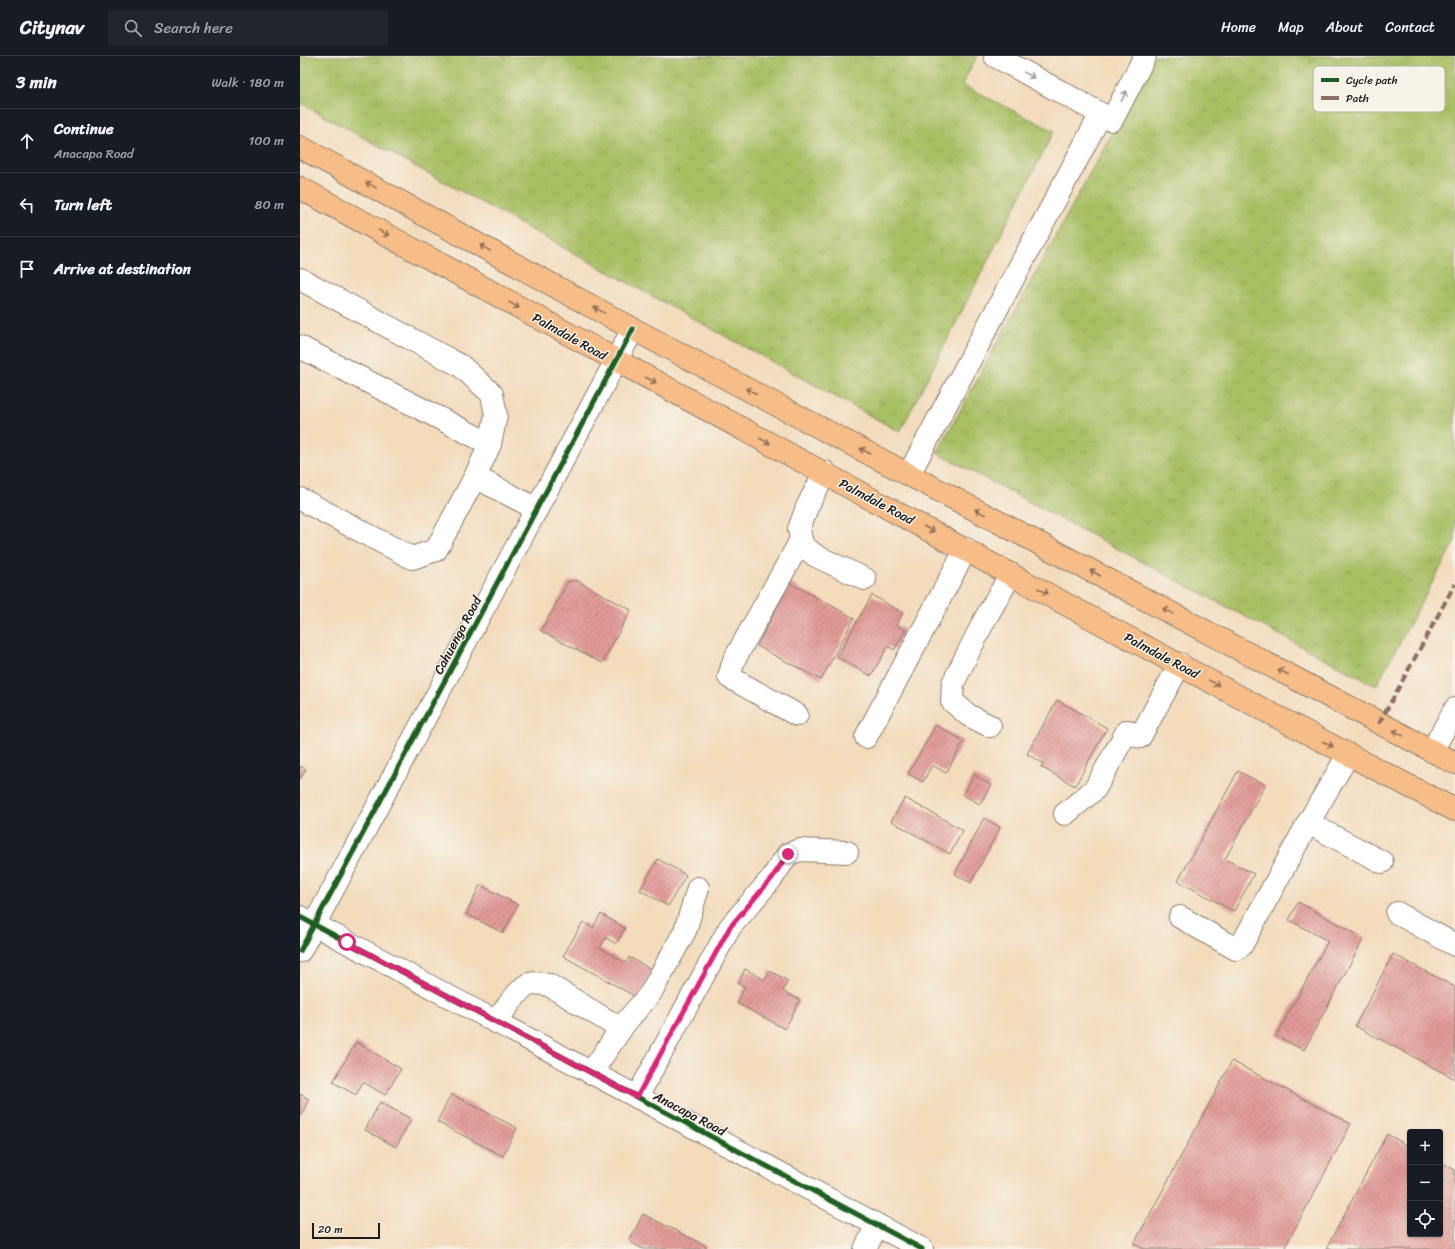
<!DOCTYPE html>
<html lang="en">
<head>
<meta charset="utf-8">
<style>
  body { margin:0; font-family:Sriracha,sans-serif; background:#20242c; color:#f1f3f6 }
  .controls { position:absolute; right:12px; bottom:12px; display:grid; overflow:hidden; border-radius:4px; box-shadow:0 1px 3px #0004 }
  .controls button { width:36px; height:36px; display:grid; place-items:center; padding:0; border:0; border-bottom:1px solid #363941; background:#171b24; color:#f1f3f6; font:20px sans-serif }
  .scale { position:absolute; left:12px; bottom:10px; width:68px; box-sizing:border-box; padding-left:4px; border:2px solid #1c1c1c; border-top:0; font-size:11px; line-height:14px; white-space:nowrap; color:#1c1c1c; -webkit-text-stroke:3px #f7f3e8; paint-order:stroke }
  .stop { position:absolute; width:12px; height:12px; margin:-9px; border:3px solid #db2777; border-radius:50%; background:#fff }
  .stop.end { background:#db2777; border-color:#fff; box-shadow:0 1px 4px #0008 }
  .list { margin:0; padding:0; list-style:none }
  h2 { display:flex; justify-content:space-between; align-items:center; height:52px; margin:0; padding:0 16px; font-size:17px }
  h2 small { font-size:13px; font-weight:400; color:#9ea1a6 }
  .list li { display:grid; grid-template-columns:26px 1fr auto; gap:12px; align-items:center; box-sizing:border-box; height:64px; padding:0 16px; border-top:1px solid #363941 }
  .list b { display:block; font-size:15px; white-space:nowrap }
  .list p { margin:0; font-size:13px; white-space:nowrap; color:#9ea1a6 }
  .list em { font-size:13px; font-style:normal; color:#9ea1a6 }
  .icon { flex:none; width:22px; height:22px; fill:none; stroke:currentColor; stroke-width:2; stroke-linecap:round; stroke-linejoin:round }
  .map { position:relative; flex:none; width:1155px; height:1193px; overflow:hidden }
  header { display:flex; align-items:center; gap:24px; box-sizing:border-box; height:56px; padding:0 20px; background:#171b24; border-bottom:1px solid #363941 }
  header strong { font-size:19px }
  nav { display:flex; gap:22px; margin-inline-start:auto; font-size:14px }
  .search { width:280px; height:36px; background:#20242c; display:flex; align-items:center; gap:10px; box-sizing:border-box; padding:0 14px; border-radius:4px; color:#9ea1a6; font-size:15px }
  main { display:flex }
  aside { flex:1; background:#171b24 }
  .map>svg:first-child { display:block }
</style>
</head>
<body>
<header>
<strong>Citynav</strong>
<div class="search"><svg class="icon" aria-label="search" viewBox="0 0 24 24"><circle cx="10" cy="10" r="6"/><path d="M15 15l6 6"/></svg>Search here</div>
<nav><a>Home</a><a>Map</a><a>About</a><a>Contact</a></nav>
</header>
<main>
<aside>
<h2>3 min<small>Walk · 180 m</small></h2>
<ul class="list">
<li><svg class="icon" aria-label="ahead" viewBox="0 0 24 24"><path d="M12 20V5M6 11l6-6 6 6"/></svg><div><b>Continue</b><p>Anacapa Road</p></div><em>100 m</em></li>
<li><svg class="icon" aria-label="left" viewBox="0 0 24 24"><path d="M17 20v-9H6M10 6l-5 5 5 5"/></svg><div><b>Turn left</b></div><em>80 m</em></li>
<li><svg class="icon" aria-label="arrive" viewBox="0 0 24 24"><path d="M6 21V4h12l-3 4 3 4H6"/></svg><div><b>Arrive at destination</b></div></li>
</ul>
</aside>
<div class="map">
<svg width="1155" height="1193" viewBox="0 0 1155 1193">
  <defs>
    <pattern id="grass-tufts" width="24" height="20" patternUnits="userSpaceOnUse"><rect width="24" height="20" fill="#a8bf64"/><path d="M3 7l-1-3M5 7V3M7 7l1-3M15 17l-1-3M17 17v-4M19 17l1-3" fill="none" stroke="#90a456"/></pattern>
    <pattern id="building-hatch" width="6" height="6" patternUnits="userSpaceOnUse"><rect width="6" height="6" fill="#e29b99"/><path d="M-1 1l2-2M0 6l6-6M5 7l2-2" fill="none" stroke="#b67e7c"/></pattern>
  </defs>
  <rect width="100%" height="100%" fill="#f7f3e8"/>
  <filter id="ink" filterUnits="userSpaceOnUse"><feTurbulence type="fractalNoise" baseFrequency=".025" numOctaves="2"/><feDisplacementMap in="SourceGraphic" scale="8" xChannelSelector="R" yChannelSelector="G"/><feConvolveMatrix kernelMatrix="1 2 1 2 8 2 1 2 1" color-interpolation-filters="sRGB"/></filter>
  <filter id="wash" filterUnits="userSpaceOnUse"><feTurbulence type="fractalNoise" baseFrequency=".012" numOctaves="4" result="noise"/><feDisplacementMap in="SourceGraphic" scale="16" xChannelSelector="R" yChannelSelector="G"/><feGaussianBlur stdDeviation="0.9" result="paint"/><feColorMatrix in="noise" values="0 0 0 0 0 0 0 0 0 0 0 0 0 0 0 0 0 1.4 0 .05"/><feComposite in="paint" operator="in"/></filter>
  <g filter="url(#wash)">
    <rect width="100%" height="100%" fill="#f3dbbc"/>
    <g fill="url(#grass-tufts)" stroke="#626e40">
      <path d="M0 0H677L662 29 754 75 600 376 0 47Z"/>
      <path d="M854 0H1155V485L1076 630 637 397Z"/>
    </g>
    <g id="blocks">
      <g fill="url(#building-hatch)">
        <path d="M276 524 331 554 302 607 241 575 268 526Z"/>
        <path d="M490 527 554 562 521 624 457 590Z"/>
        <path d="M572 539 603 557 596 569 606 574 594 594 588 590 571 620 537 601Z"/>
        <path d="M757 644 807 672 775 730 741 711 743 707 727 698Z"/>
        <path d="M636 669 664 685 646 717 632 709 623 726 608 718Z"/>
        <path d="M0 710 6 713 0 723Z"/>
        <path d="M938 715 965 729 925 803 954 818 934 855 878 825Z"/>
        <path d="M674 719 691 729 680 748 663 739Z"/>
        <path d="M605 742 663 774 650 798 591 765Z"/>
        <path d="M684 762 700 771 671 827 655 818Z"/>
        <path d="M358 803 386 819 368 850 340 834Z"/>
        <path d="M180 829 218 849 203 877 166 858Z"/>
        <path d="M998 846 1064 882 1004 994 976 980 1028 885 989 864Z"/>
        <path d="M301 858 325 872 316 888 306 882 300 892 326 907 329 901 354 915 338 942 263 900 283 866 293 872Z"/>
        <path d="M1093 898 1155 931V1023L1055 970Z"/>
        <path d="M445 913 465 924 470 915 488 925 483 935 500 944 485 973 437 947 445 931 438 927Z"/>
        <path d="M56 986 101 1013 85 1039 63 1026 56 1039 33 1026Z"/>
        <path d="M932 1005 1051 1068 984 1193H844L834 1188Z"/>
        <path d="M0 1038 9 1043 0 1061Z"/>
        <path d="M151 1038 217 1072 203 1100 137 1066Z"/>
        <path d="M80 1046 111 1063 96 1091 65 1074Z"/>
        <path d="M1087 1078 1110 1091V1178H1140V1106L1155 1114V1193H1026Z"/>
        <path d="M343 1158 406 1190 405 1193H343L329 1185Z"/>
      </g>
    </g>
  </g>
  <g filter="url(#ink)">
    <use href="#blocks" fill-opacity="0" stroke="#887c6c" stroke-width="1"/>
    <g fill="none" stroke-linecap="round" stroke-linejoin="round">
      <defs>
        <g id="minor">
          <path d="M695 0 812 64 845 0"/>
          <path d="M0 223 161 310 192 338 196 359 190 388 175 421"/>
          <path d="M0 291 190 388"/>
          <path d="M525 416 507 451 499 473 502 489 516 500 565 523"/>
          <path d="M609 418 801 58"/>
          <path d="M0 443 112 502 136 494 175 421 237 453"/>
          <path d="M497 659 429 621 434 604 501 484"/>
          <path d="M690 670 668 659 652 645 653 627 685 563 711 518"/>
          <path d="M566 681 666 493"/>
          <path d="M1132 695 1155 653"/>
          <path d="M765 758 795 733 827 675 840 681 880 608"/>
          <path d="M1008 767 1082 806"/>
          <path d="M1097 857 1155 889"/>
          <path d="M0 861 622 1193"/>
          <path d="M880 861 936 893 941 890 1008 767 1048 699"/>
          <path d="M0 895 333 273"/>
          <path d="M195 966C202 958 221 930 229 928 236 926 242 928 249 929L321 973"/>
          <path d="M291 1017 325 967 350 938 385 875 398 832"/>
          <path d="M337 1041 430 871 472 822 488 798 500 794 547 796"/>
          <path d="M565 1193 577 1169"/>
        </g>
        <g id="highway">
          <path d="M0 91 333 273 1155 707"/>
          <path d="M0 132C384 340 767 553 1155 754"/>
        </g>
      </defs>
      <use href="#minor" stroke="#887c6c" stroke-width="24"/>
      <use href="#highway" stroke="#887c6c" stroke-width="24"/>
      <use href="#minor" stroke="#fff" stroke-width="22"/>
      <use href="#highway" stroke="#f7bd88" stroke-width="22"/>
      <path stroke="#8d6e63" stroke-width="4" stroke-dasharray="8 4" stroke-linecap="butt" d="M1079 668 1155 528"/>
      <defs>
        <g id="cycleway">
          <path d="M0 861 622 1193"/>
          <path d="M0 895 333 273"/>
        </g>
      </defs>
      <use href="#cycleway" stroke="#f7f3e8" stroke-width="8"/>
      <use href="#cycleway" stroke="#1b5e20" stroke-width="5"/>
    </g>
    <defs><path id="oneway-shaft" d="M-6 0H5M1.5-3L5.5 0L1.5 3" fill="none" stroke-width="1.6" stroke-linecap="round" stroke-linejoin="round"/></defs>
    <g stroke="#999">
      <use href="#oneway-shaft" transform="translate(729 19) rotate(29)"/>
      <use href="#oneway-shaft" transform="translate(824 40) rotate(-62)"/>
    </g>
    <g stroke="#8a6c52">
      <use href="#oneway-shaft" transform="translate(71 129) rotate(-151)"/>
      <use href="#oneway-shaft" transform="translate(84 177) rotate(28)"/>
      <use href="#oneway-shaft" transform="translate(185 192) rotate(-151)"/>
      <use href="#oneway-shaft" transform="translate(214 249) rotate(29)"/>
      <use href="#oneway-shaft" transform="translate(299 254) rotate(-151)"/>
      <use href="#oneway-shaft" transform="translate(351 324) rotate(28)"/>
      <use href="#oneway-shaft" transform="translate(451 335) rotate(-152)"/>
      <use href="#oneway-shaft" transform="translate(465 385) rotate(28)"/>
      <use href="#oneway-shaft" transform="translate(565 395) rotate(-152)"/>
      <use href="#oneway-shaft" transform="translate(680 456) rotate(-152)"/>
      <use href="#oneway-shaft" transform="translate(629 473) rotate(28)"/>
      <use href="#oneway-shaft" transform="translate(795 517) rotate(-152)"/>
      <use href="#oneway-shaft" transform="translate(743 535) rotate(28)"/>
      <use href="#oneway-shaft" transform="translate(868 555) rotate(-152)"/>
      <use href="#oneway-shaft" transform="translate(983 616) rotate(-152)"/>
      <use href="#oneway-shaft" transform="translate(914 627) rotate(29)"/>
      <use href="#oneway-shaft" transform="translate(1098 677) rotate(-152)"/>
      <use href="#oneway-shaft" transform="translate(1028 688) rotate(27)"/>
    </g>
  </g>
  <g fill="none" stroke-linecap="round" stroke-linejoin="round" filter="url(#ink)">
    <path stroke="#db2777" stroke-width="5" d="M47 886 337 1041 430 871 472 822 488 798"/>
  </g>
  <g text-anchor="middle" stroke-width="3" stroke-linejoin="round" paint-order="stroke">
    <g font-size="13" fill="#1c1c1c" stroke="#f7f3e8">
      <text transform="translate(270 280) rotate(29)" y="5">Palmdale Road</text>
      <text transform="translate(577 445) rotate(28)" y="5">Palmdale Road</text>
      <text transform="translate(157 579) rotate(-62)" y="5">Cahuenga Road</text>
      <text transform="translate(862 599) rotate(28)" y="5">Palmdale Road</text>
      <text transform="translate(390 1057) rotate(28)" y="5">Anacapa Road</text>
    </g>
  </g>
  <rect x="1013" y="10" width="132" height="46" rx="6" fill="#f7f3e8" stroke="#b5b2ab" stroke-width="1"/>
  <rect x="1021" y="22" width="18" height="4" fill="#1b5e20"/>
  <rect x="1021" y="40" width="18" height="4" fill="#8d6e63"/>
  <g font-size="11" fill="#1c1c1c">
    <text x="1046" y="28">Cycle path</text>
    <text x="1046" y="46">Path</text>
  </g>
</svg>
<div class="controls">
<button>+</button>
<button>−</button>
<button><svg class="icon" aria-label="locate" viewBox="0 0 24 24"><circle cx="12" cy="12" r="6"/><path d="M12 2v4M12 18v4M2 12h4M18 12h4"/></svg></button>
</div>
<div class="scale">20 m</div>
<div class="stop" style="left:47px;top:886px"></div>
<div class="stop end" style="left:488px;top:798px"></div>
</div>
</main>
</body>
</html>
